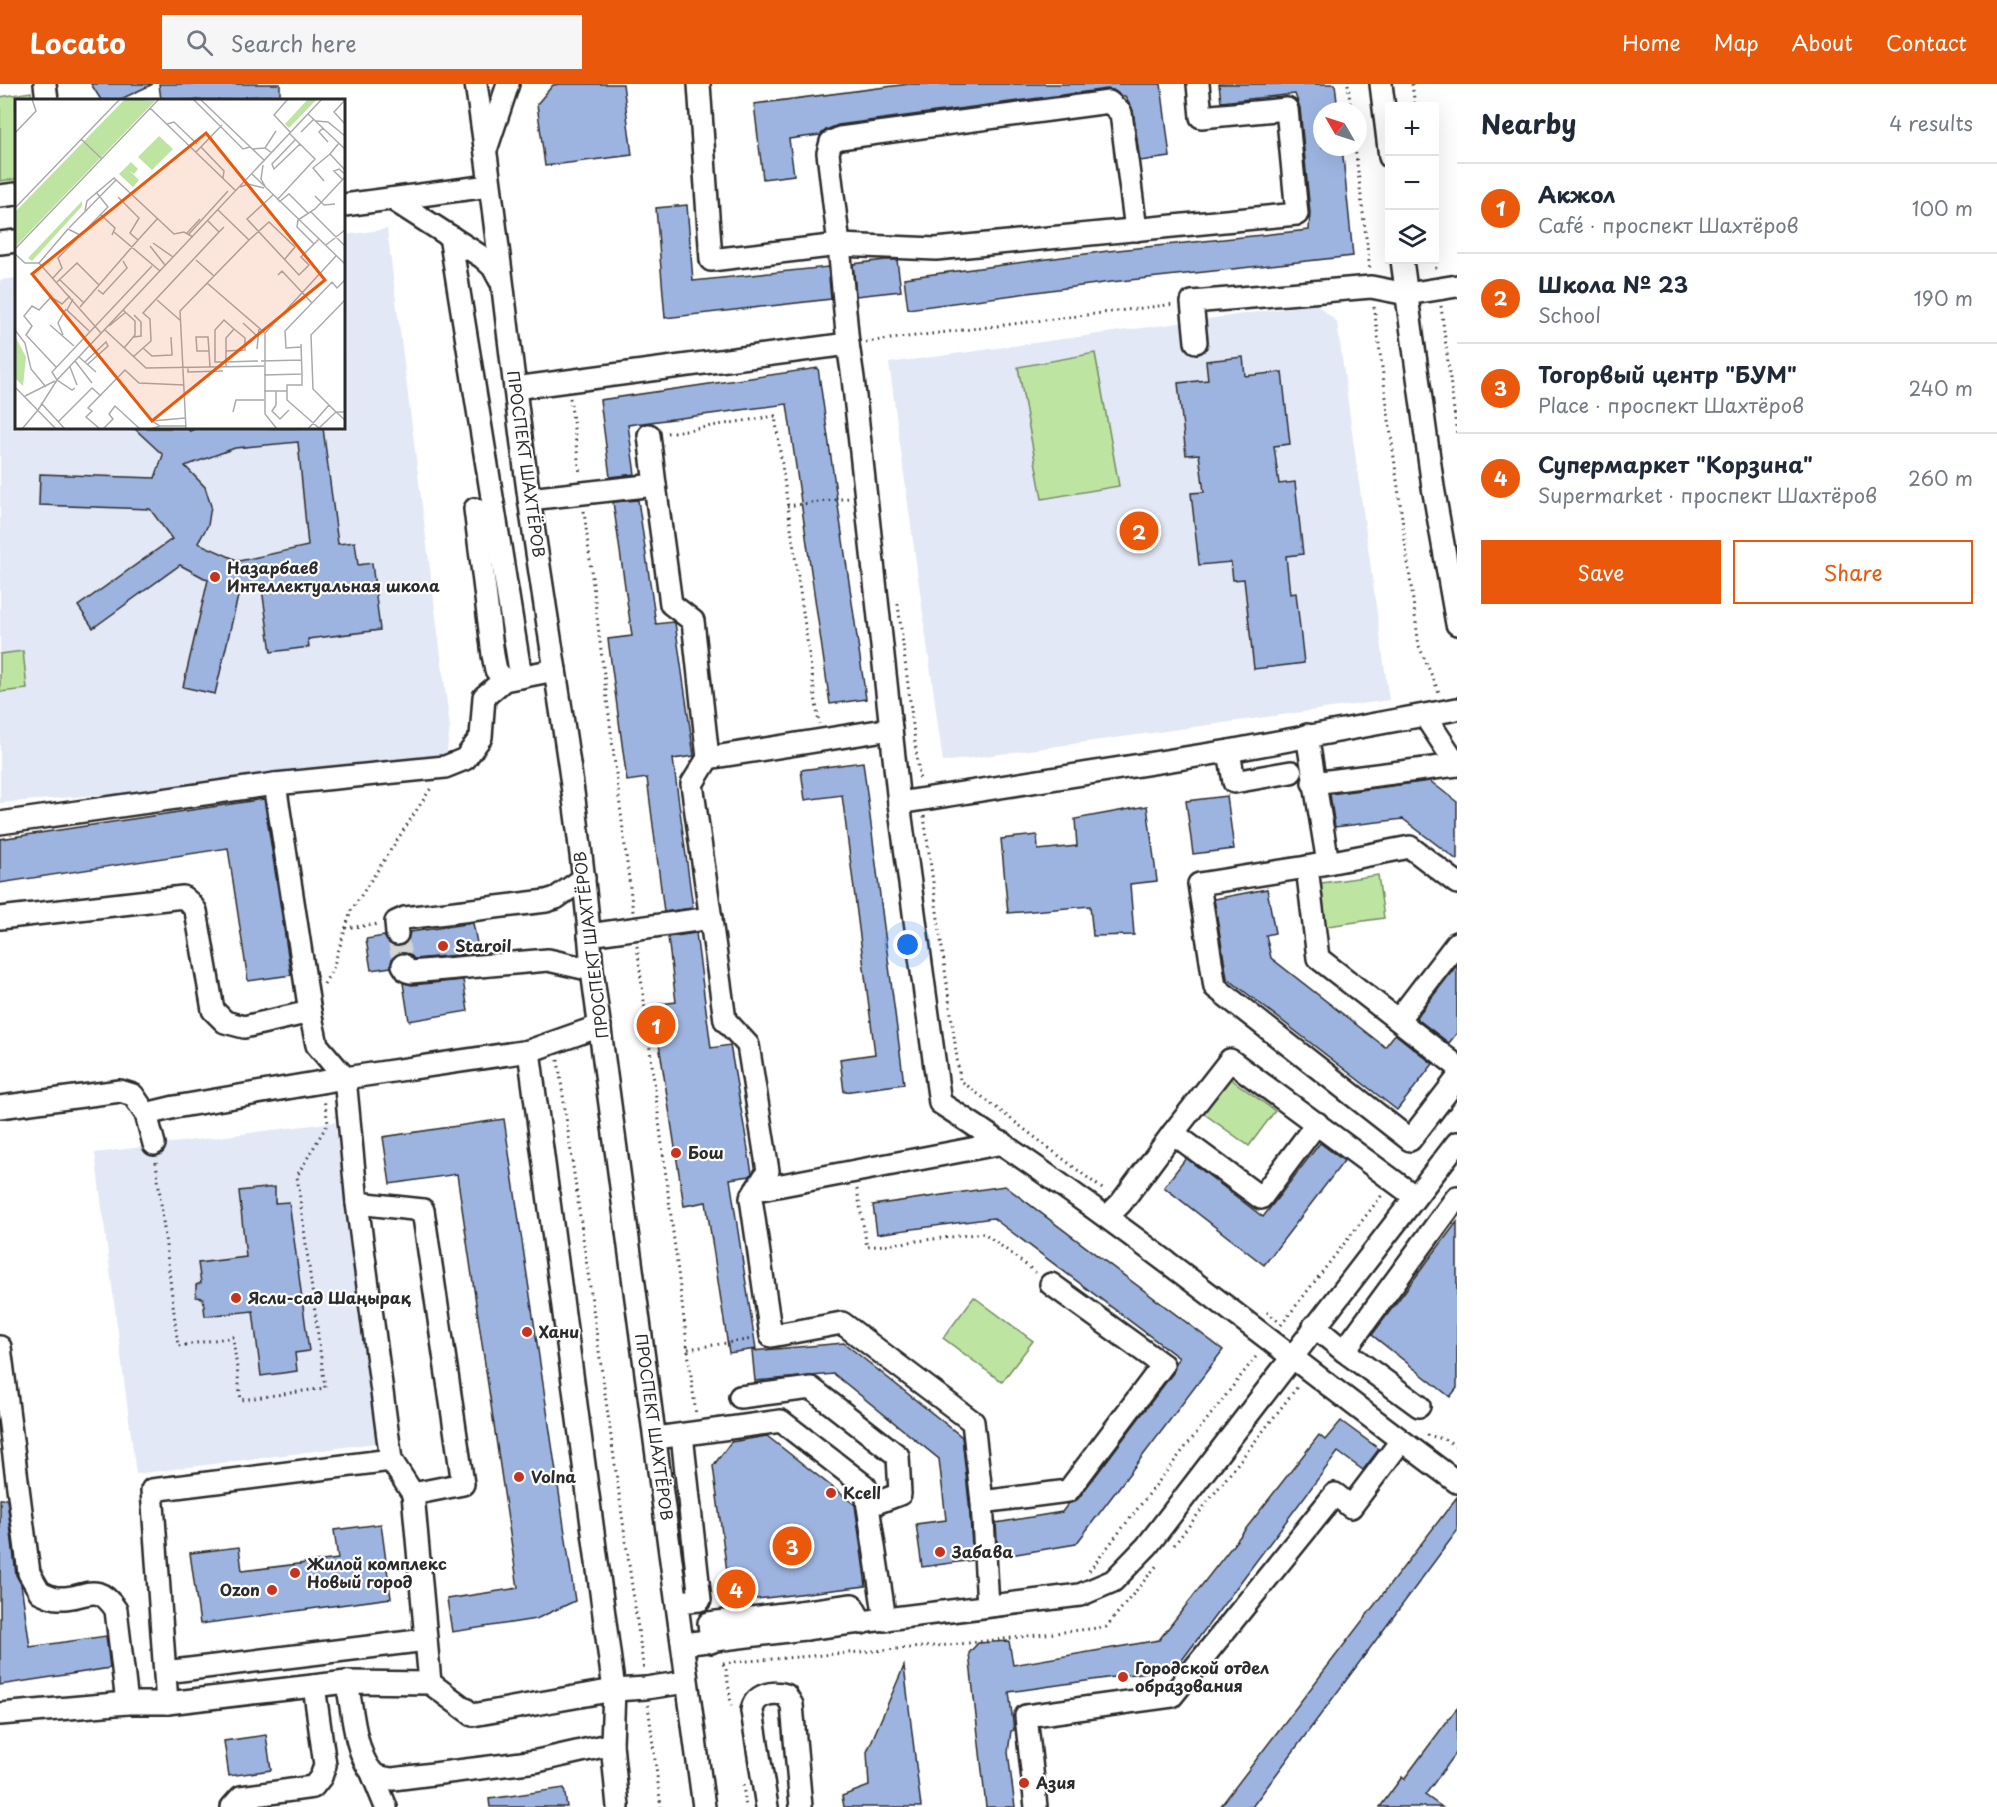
<!DOCTYPE html>
<html lang="en">
<head>
<meta charset="utf-8">
<style>
  body { margin:0; font-family:"Playpen Sans",sans-serif; background:#f6f6f7; color:#1f2937 }
  .controls { position:absolute; right:18px; top:18px; display:grid; overflow:hidden; border-radius:0px; box-shadow:0 6px 24px #0002 }
  .controls button { width:54px; height:54px; display:grid; place-items:center; padding:0; border:0; border-bottom:2px solid #e0e1e3; background:#fff; color:#1f2937; font:30px sans-serif }
  .compass { position:absolute; left:1313px; top:18px; width:54px; height:54px; border-radius:50%; background:#fff; box-shadow:0 6px 24px #0002; rotate:309deg }
  .you { position:absolute; left:908px; top:861px; width:21px; height:21px; margin:-15px; border:4px solid #fff; border-radius:50%; background:#1a73e8; box-shadow:0 0 0 9px #1a73e833 }
  .badge { display:grid; place-items:center; width:39px; height:39px; border-radius:50%; background:#ea580c; color:#fff; font-size:20px; font-weight:700 }
  .pin { position:absolute; translate:-50% -50%; border:3px solid #fff; box-shadow:0 2px 6px #0006 }
  .list { margin:0; padding:0; list-style:none }
  h2 { display:flex; justify-content:space-between; align-items:center; height:78px; margin:0; padding:0 24px; font-size:26px }
  h2 small { font-size:20px; font-weight:400; color:#747a83 }
  .list li { display:grid; grid-template-columns:39px 1fr auto; gap:18px; align-items:center; box-sizing:border-box; height:90px; padding:0 24px; border-top:2px solid #e0e1e3 }
  .list b { display:block; font-size:22px; white-space:nowrap }
  .list p { margin:0; font-size:20px; white-space:nowrap; color:#747a83 }
  .list em { font-size:20px; font-style:normal; color:#747a83 }
  .actions { display:flex; gap:12px; padding:18px 24px }
  .actions a { flex:1; padding:14px 0; border:2px solid #ea580c; border-radius:0px; text-align:center; font-size:21px; color:#ea580c }
  .actions .main { background:#ea580c; color:#fff }
  .icon { flex:none; width:33px; height:33px; fill:none; stroke:currentColor; stroke-width:2; stroke-linecap:round; stroke-linejoin:round }
  .map { position:relative; flex:none; width:1457px; height:1723px; overflow:hidden }
  header { display:flex; align-items:center; gap:36px; box-sizing:border-box; height:84px; padding:0 30px; background:#ea580c; color:#fff }
  header strong { font-size:28px }
  nav { display:flex; gap:33px; margin-inline-start:auto; font-size:21px }
  .search { width:420px; height:54px; background:#f6f6f7; display:flex; align-items:center; gap:15px; box-sizing:border-box; padding:0 21px; border-radius:0px; color:#747a83; font-size:22px }
  main { display:flex }
  aside { flex:1; background:#fff }
  .map>svg:first-child { display:block }
</style>
</head>
<body>
<header>
<strong>Locato</strong>
<div class="search"><svg class="icon" aria-label="search" viewBox="0 0 24 24"><circle cx="10" cy="10" r="6"/><path d="M15 15l6 6"/></svg>Search here</div>
<nav><a>Home</a><a>Map</a><a>About</a><a>Contact</a></nav>
</header>
<main>
<div class="map">
<svg width="1457" height="1723" viewBox="0 0 1457 1723">
  <rect width="100%" height="100%" fill="#fff"/>
  <filter id="ink" filterUnits="userSpaceOnUse"><feTurbulence type="fractalNoise" baseFrequency=".0167" numOctaves="2"/><feDisplacementMap in="SourceGraphic" scale="12" xChannelSelector="R" yChannelSelector="G"/><feConvolveMatrix kernelMatrix="1 2 1 2 8 2 1 2 1" color-interpolation-filters="sRGB"/></filter>
  <g filter="url(#ink)">
    <g fill="#e2e8f6">
      <path d="M387 145 450 643 445 683 0 719V196L16 194V344H344V151Z"/>
      <path d="M1316 220 1337 238 1389 616 943 678 889 279Z"/>
      <path d="M335 1038 376 1359 136 1390 95 1069Z"/>
    </g>
    <g fill="#bde5a1" stroke="#748866" stroke-width="1.5">
      <path d="M31 8 32 16H16V95L0 97V13Z"/>
      <path d="M1095 269 1119 402 1042 415 1018 283Z"/>
      <path d="M23 567 27 605 0 608V570Z"/>
      <path d="M1378 791 1384 834 1321 843 1315 800Z"/>
      <path d="M1228 993 1275 1027 1249 1062 1203 1029Z"/>
      <path d="M974 1213 1033 1257 1002 1298 943 1254Z"/>
    </g>
    <g fill="#9db4e1" stroke="#2b2b2b" stroke-width="1.5" fill-rule="evenodd">
      <path d="M91 0H153L119 16H101Z"/>
      <path d="M159 0H280V11L245 13 246 16H161Z"/>
      <path d="M560 0H623L632 71 545 82 537 20 553 1Z"/>
      <path d="M909 0H1161L1170 73 1140 77 1133 27 1125 12H1122L1113 6 1107 5 838 41 826 46 820 51 789 55 794 91 763 95 754 20Z"/>
      <path d="M1219 0H1335L1338 27H1322V63H1342L1353 172 1111 198 908 225 904 194 1108 167 1309 146 1310 129 1300 24 1295 10 1221 18Z"/>
      <path d="M687 121 693 197 828 183 831 215 665 234 656 124Z"/>
      <path d="M885 176H897L901 207 856 212 853 180Z"/>
      <path d="M1243 273 1245 292 1282 288 1290 360 1274 362 1279 400 1295 398 1303 470 1286 472 1290 510 1296 509 1304 579 1254 585 1244 495 1233 496 1231 478 1199 481 1191 409 1204 408 1199 370 1186 371 1178 299 1208 296 1206 277Z"/>
      <path d="M818 284 866 615 830 620 787 320 628 341 635 390 610 393 600 316Z"/>
      <path d="M134 344H186L190 347 196 344H323L338 460 355 458 358 481 372 479 380 546 308 555 309 563 271 568 262 505 239 508 215 610 183 603 208 496 180 481 93 544 78 522 172 455 150 425 39 421 40 390 155 394 163 371ZM298 358 308 462 239 477 198 459 208 441 211 422 205 403 185 382 235 364Z"/>
      <path d="M638 416 656 540 673 538 675 539 694 672 673 675 693 824 664 828 647 694 627 697 608 555 632 552 613 418Z"/>
      <path d="M863 678 904 1000 844 1008 840 975 875 970 842 711 805 716 801 686Z"/>
      <path d="M1430 697 1457 718V776L1403 735 1335 743 1330 710Z"/>
      <path d="M1227 712 1234 765 1193 770 1186 717Z"/>
      <path d="M264 715 291 891 248 897 228 764 0 799V755Z"/>
      <path d="M1147 722 1157 797 1130 800 1134 851 1093 852 1090 822 1008 829 1001 755 1037 751 1038 766 1077 762 1075 735Z"/>
      <path d="M1267 805 1275 849 1266 851 1271 874 1385 963 1395 950 1433 980 1397 1026 1227 894 1214 815Z"/>
      <path d="M473 839 479 869 414 875 409 870 402 868 392 875 391 883 371 886 366 855 384 852 391 861 399 863 408 856 410 848Z"/>
      <path d="M696 849 711 964 730 961 752 1089 750 1092 730 1095 756 1265 729 1269 706 1118 684 1122 653 921 676 918 668 853Z"/>
      <path d="M1457 881V949L1449 959 1416 934Z"/>
      <path d="M463 896 468 927 409 937 403 899 412 901Z"/>
      <path d="M504 1035 575 1517 536 1535 452 1548 447 1515 518 1504 457 1090 390 1100 383 1053Z"/>
      <path d="M1320 1059 1344 1077 1264 1181 1164 1103 1186 1074 1263 1133Z"/>
      <path d="M1005 1102 1223 1266 1076 1460 998 1473 996 1439 1062 1428 1068 1420 1078 1415 1173 1289 1175 1279 1179 1274 993 1134 877 1150 873 1121Z"/>
      <path d="M275 1103V1119L289 1118 309 1267 295 1269 297 1287 261 1292 253 1227 205 1232 203 1214 196 1213V1201L201 1199 198 1179 246 1173 239 1107Z"/>
      <path d="M1457 1138V1304L1450 1313 1372 1251Z"/>
      <path d="M844 1259 962 1353 969 1419 973 1476 922 1483 916 1440 946 1436 939 1375 834 1290 755 1297 752 1267Z"/>
      <path d="M1341 1337 1379 1365 1363 1386 1338 1368 1176 1584 1009 1608 1014 1646 1011 1647 1008 1668 1015 1723H986L969 1569 978 1559 1009 1557 1013 1581 1159 1556 1319 1351 1325 1356Z"/>
      <path d="M767 1352 855 1421 866 1502 731 1518 713 1382 731 1358Z"/>
      <path d="M1457 1413V1447L1252 1723H1220Z"/>
      <path d="M0 1415H7L16 1491 21 1500 30 1563 106 1552 110 1584 0 1601Z"/>
      <path d="M381 1440 391 1514 200 1540 190 1469 239 1463 242 1487 338 1475 334 1446Z"/>
      <path d="M904 1582 921 1723H844L842 1712 869 1702 867 1668Z"/>
      <path d="M1457 1624V1668L1425 1711 1442 1723H1380L1402 1693 1404 1695Z"/>
      <path d="M266 1651 271 1686 229 1692 224 1657Z"/>
      <path d="M564 1704 567 1723H490L489 1715Z"/>
    </g>
    <g fill="none" stroke-linecap="round" stroke-linejoin="round">
      <path stroke="#d5d5d5" stroke-width="21" stroke-dasharray="21 10" stroke-linecap="butt" d="M397 850 403 881"/>
      <defs>
        <g id="minor">
          <path d="M45 0 47 16"/>
          <path d="M476 0C497 137 510 276 529 414 551 571 581 727 592 886L704 1723"/>
          <path d="M699 0 711 176 839 161 936 165 1297 130 1287 25 1201 33 1198 0"/>
          <path d="M1381 0 1390 73"/>
          <path d="M487 63 508 0"/>
          <path d="M0 112 16 110"/>
          <path d="M392 115 482 173 493 183 500 196"/>
          <path d="M344 121 489 102"/>
          <path d="M450 152 521 593"/>
          <path d="M0 159 16 157"/>
          <path d="M1402 176 1433 403 1457 540"/>
          <path d="M1196 258 1192 218 1371 203 1407 210 1457 202"/>
          <path d="M848 260 839 161 828 69 831 58 840 54 1109 18 1121 29 1136 146"/>
          <path d="M515 304 848 260 853 294 899 719 940 1019C1120 1134 1285 1271 1457 1398"/>
          <path d="M655 401 671 520 693 537 708 674 692 700 725 936 748 961 768 1087 751 1114 771 1252 842 1239 973 1338 982 1418 988 1522"/>
          <path d="M529 415 655 401 649 351"/>
          <path d="M475 425 493 571 496 586 504 596"/>
          <path d="M1425 632 1457 681"/>
          <path d="M1307 651 1328 779"/>
          <path d="M1229 667 1234 698 1291 688"/>
          <path d="M708 674 891 645"/>
          <path d="M1313 699 1457 681"/>
          <path d="M899 719 1229 667 1457 625"/>
          <path d="M0 739 275 700 445 683 465 675 481 653 484 613 504 596 555 586"/>
          <path d="M1307 783 1410 763 1457 799"/>
          <path d="M0 834 183 813 190 819 196 827 213 926 225 938 244 943 310 928 275 700"/>
          <path d="M397 850 396 838 405 834 546 817 556 814 584 794"/>
          <path d="M589 851 711 834"/>
          <path d="M403 881 407 887 411 888 548 876 592 886"/>
          <path d="M310 928 317 961 345 994 357 1119 391 1376 413 1410 430 1599"/>
          <path d="M1398 936 1457 859"/>
          <path d="M529 967 614 1606 612 1660 618 1723"/>
          <path d="M1457 982 1318 874 1307 783 1199 800 1215 903 1410 1056 1457 995"/>
          <path d="M0 1023 120 1007 133 1011 146 1030 154 1060"/>
          <path d="M146 1030 175 1023 345 994 529 967 600 942"/>
          <path d="M1317 1039 1261 1114 1173 1049 1230 976 1414 1112"/>
          <path d="M756 1106 1003 1059"/>
          <path d="M357 1119 423 1126 463 1400 413 1410"/>
          <path d="M1107 1133 1121 1119 1173 1049"/>
          <path d="M1314 1242 1344 1267 1457 1113"/>
          <path d="M0 1263 29 1489 40 1508C45 1510 52 1514 58 1514 85 1516 96 1495 116 1526L127 1619"/>
          <path d="M1344 1267 1419 1322"/>
          <path d="M740 1313 811 1304 898 1372 900 1410 868 1422"/>
          <path d="M656 1354 781 1337 865 1402 885 1536"/>
          <path d="M982 1418 1068 1407 1163 1281 1051 1200"/>
          <path d="M678 1518 700 1516 682 1351"/>
          <path d="M800 1528 852 1521 862 1539"/>
          <path d="M711 1558 709 1539 800 1528 807 1545"/>
          <path d="M683 1560 1080 1511 1113 1497 1147 1462 1457 1059"/>
          <path d="M165 1588 426 1556"/>
          <path d="M347 1598C352 1623 355 1670 372 1688 377 1694 386 1694 393 1695L537 1677 612 1660"/>
          <path d="M167 1619 152 1406 391 1376"/>
          <path d="M0 1630 127 1619H167L347 1598 430 1599 473 1631 614 1606 646 1604 686 1598"/>
          <path d="M372 1689 386 1723"/>
          <path d="M232 1723 241 1713 313 1703 321 1693 325 1681 314 1602"/>
          <path d="M767 1723 752 1627C754 1610 773 1607 786 1611L792 1621 801 1723"/>
          <path d="M1036 1723 1026 1632 1172 1612 1335 1410 1351 1423 1401 1357"/>
        </g>
      </defs>
      <use href="#minor" stroke="#2b2b2b" stroke-width="26"/>
      <g stroke="#2b2b2b" stroke-width="3" stroke-dasharray="1.5 4.5" stroke-linecap="butt">
        <path d="M1348 0 1351 27"/>
        <path d="M1412 0 1415 22"/>
        <path d="M1355 63 1370 186"/>
        <path d="M1434 171 1436 186"/>
        <path d="M1441 222 1457 351"/>
        <path d="M1374 223 1419 562 1440 611"/>
        <path d="M866 258 1175 220"/>
        <path d="M570 314 580 390"/>
        <path d="M667 349 775 332 819 640"/>
        <path d="M787 422 849 414"/>
        <path d="M584 427 633 828"/>
        <path d="M898 520 920 698"/>
        <path d="M924 732 960 996 1105 1107"/>
        <path d="M345 844 379 840"/>
        <path d="M637 862 696 1331"/>
        <path d="M324 900 333 884 351 827 431 704"/>
        <path d="M558 976 644 1587"/>
        <path d="M156 1078 178 1262 233 1253 241 1316 325 1304 297 1092 328 1039 324 1015"/>
        <path d="M857 1105 867 1163 984 1149 1038 1190"/>
        <path d="M1267 1228 1278 1237"/>
        <path d="M1281 1241 1382 1111"/>
        <path d="M688 1265 752 1255"/>
        <path d="M1427 1351 1447 1356 1457 1363"/>
        <path d="M1174 1461 1299 1301"/>
        <path d="M1089 1487 1258 1270"/>
        <path d="M723 1579 960 1560 1106 1543 1158 1480"/>
        <path d="M723 1580 726 1585 732 1626"/>
        <path d="M648 1621 661 1723"/>
        <path d="M743 1701 746 1723"/>
      </g>
      <use href="#minor" stroke="#fff" stroke-width="21"/>
    </g>
  </g>
  <g fill="#c8321e" stroke="#fff" stroke-width="2">
    <circle cx="215" cy="493" r="6"/>
    <circle cx="443" cy="862" r="6"/>
    <circle cx="676" cy="1069" r="6"/>
    <circle cx="236" cy="1214" r="6"/>
    <circle cx="527" cy="1248" r="6"/>
    <circle cx="519" cy="1393" r="6"/>
    <circle cx="831" cy="1409" r="6"/>
    <circle cx="940" cy="1468" r="6"/>
    <circle cx="295" cy="1489" r="6"/>
    <circle cx="272" cy="1506" r="6"/>
    <circle cx="1123" cy="1593" r="6"/>
    <circle cx="1024" cy="1699" r="6"/>
  </g>
  <g text-anchor="middle" stroke-width="4.5" stroke-linejoin="round" paint-order="stroke">
    <g font-size="16" fill="#2b2b2b" stroke="#fff">
      <text transform="translate(526 380) rotate(82)" y="6">ПРОСПЕКТ ШАХТЁРОВ</text>
      <text transform="translate(591 861) rotate(-97)" y="6">ПРОСПЕКТ ШАХТЁРОВ</text>
      <text transform="translate(654 1343) rotate(82)" y="6">ПРОСПЕКТ ШАХТЁРОВ</text>
    </g>
    <g font-size="16" font-weight="bold" fill="#2b2b2b" stroke="#fff" text-anchor="start">
      <text x="227" y="490">Назарбаев<tspan x="227" dy="18">Интеллектуальная школа</tspan></text>
      <text x="455" y="868">Staroil</text>
      <text x="688" y="1075">Бош</text>
      <text x="248" y="1220">Ясли-сад Шаңырақ</text>
      <text x="539" y="1254">Хани</text>
      <text x="531" y="1399">Volna</text>
      <text x="843" y="1415">Kcell</text>
      <text x="952" y="1474">Забава</text>
      <text x="307" y="1486">Жилой комплекс<tspan x="307" dy="18">Новый город</tspan></text>
      <text x="260" y="1512" text-anchor="end">Ozon</text>
      <text x="1135" y="1590">Городской отдел<tspan x="1135" dy="18">образования</tspan></text>
      <text x="1036" y="1705">Азия</text>
    </g>
  </g>
  <g transform="translate(15 15)">
    <rect width="330" height="330" fill="#fff"/>
    <path d="M293 0H302L274 29 270 25ZM67 102V107L17 162 13 159Z" fill="#bde5a1"/>
    <path d="M110 0 140 2 0 148V113ZM0 237 11 258 8 287 0 279Z" fill="#bde5a1"/>
    <path d="M144 37 158 50 137 71 123 58ZM116 63 123 70 119 75 114 71 124 81 118 88 104 75Z" fill="#bde5a1"/>
    <path fill="none" stroke="#aaa" stroke-width="1.5" d="M178 0 228 50 235 48M185 0 250 62M273 0 259 16 276 34M330 1 319 13 330 25M135 9 221 92M293 15 330 50M301 22 313 23 330 37M152 25 159 23 182 45M308 29 304 33 313 43M286 33 299 20M0 34 21 12 17 0M66 40 87 60M280 41 257 65 259 70 285 45M324 44 315 55 330 71M186 48 209 72 208 79M250 49 261 32M237 50 250 49 257 54M181 53 207 26M248 66 246 80 250 87M237 75 330 165M328 81 319 72 324 70 330 75M309 82 298 69 315 55M225 88 233 85 249 89M258 96 232 120 284 176 294 166 286 158 304 140M300 97 309 106 320 105M103 98 124 119 115 134 123 141 143 119M262 101 300 60 275 35M264 103 274 95 293 114M0 109 105 0M70 112 72 102 99 79 159 135 169 133 178 138M296 113 330 147M86 116 100 129 97 136M193 122 204 133 209 128M54 129 101 81M99 133 145 172M172 134 185 120M174 135 213 92M65 136 53 130 24 164 86 234M234 141 254 123 280 148 269 161M138 144 158 158M299 145 282 128 283 121 300 110 330 78M311 146 330 131M135 147 150 166M0 150 144 0M0 155 10 164H24M181 161 199 177M263 176 267 172 297 204M38 179 47 169 43 159 93 108 81 93M45 181 69 204M42 183 62 164 84 186M192 184 250 234M83 191 88 195 112 169 108 162M58 200 52 211 74 232M142 201 166 222M330 201 296 236 298 290 321 313H330M65 208 123 141M108 211 120 222V236L109 249M228 224 242 237M35 226 59 247M94 227 111 213M0 231 10 244 16 270 31 288M90 231 131 269 249 267M48 236 43 224 51 210M119 238 126 237V223L119 216M286 248 271 249 270 232 317 183 322 189 330 181M128 249 137 257 157 256 156 238M242 250 244 230M194 252H182L181 238H193L194 252 195 268M211 252 230 251V239L219 230M64 258 81 273M118 258 136 242 135 220 128 214 204 133M60 262 77 284M246 262 287 261M70 263 91 243 93 247 73 265M41 268 11 236 17 227 9 217 17 207 24 211 36 198 47 205 55 197M55 268 62 286M173 268V273L208 272M211 268V239L219 230 209 221 200 231V263H211L243 262M287 275V286H272V301L305 330M249 276 287 275 286 245M0 288 41 330M60 289 57 291 42 281 37 273 137 167M249 292H272M261 292V306L257 312 265 320 274 311M10 297 40 282M26 304 50 330M23 311 42 281 307 0M218 313 221 301H249M137 322 170 319M43 323 77 289 86 297M145 327H171M304 329 321 313 330 321M7 330 23 311M85 330 71 318 77 312 73 309 110 271 124 284 169 286M88 330 98 320 94 315 100 307 125 330M136 330 145 327 137 322M171 330 165 212 234 141 203 111M262 330 250 315V234L321 157M293 330 314 306"/>
    <path fill="#e8590c" fill-opacity="0.15" stroke="#e8590c" stroke-width="3" d="M191 34 310 181 137 322 17 175Z"/>
    <rect width="330" height="330" fill="none" stroke="#2b2b2b" stroke-width="3"/>
  </g>
</svg>
<div class="controls">
<button>+</button>
<button>−</button>
<button><svg class="icon" aria-label="layers" viewBox="0 0 24 24"><path d="M12 4l9 5-9 5-9-5zM3 14l9 5 9-5"/></svg></button>
</div>
<svg class="compass" viewBox="-18 -18 36 36"><path d="M0-13l5 13h-10z" fill="#e53935"/><path d="M0 13l5-13h-10z" fill="#747a83"/></svg>
<div class="you"></div>
<div class="pin badge" style="left:656px;top:941px">1</div>
<div class="pin badge" style="left:1139px;top:447px">2</div>
<div class="pin badge" style="left:792px;top:1462px">3</div>
<div class="pin badge" style="left:736px;top:1505px">4</div>
</div>
<aside>
<h2>Nearby<small>4 results</small></h2>
<ul class="list">
<li><span class="badge">1</span><div><b>Акжол</b><p>Café · проспект Шахтёров</p></div><em>100 m</em></li>
<li><span class="badge">2</span><div><b>Школа № 23</b><p>School</p></div><em>190 m</em></li>
<li><span class="badge">3</span><div><b>Тогорвый центр &quot;БУМ&quot;</b><p>Place · проспект Шахтёров</p></div><em>240 m</em></li>
<li><span class="badge">4</span><div><b>Супермаркет &quot;Корзина&quot;</b><p>Supermarket · проспект Шахтёров</p></div><em>260 m</em></li>
</ul>
<div class="actions"><a class="main">Save</a><a>Share</a></div>
</aside>
</main>
</body>
</html>
